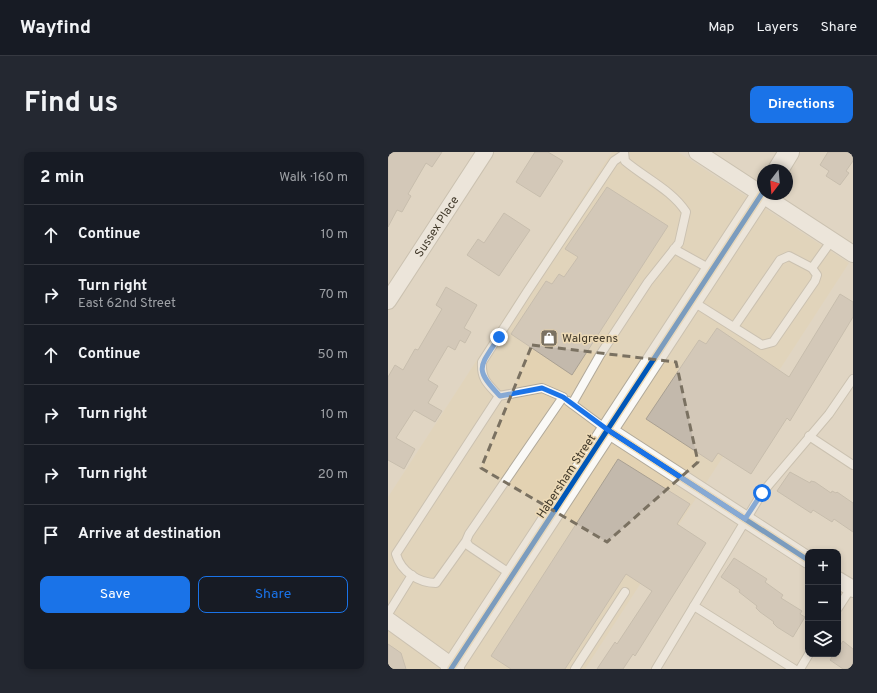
<!DOCTYPE html>
<html lang="en">
<head>
<meta charset="utf-8">
<style>
  body { margin:0; font-family:Overpass,sans-serif; background:#242831; color:#f1f3f6 }
  .controls { position:absolute; right:12px; bottom:12px; display:grid; overflow:hidden; border-radius:8px; box-shadow:0 2px 6px #0003 }
  .controls button { width:36px; height:36px; display:grid; place-items:center; padding:0; border:0; border-bottom:1px solid #363941; background:#171b24; color:#f1f3f6; font:20px sans-serif }
  .compass { position:absolute; left:369px; top:12px; width:36px; height:36px; border-radius:50%; background:#171b24; box-shadow:0 2px 6px #0003; rotate:196deg }
  .stop { position:absolute; width:12px; height:12px; margin:-9px; border:3px solid #1a73e8; border-radius:50%; background:#fff }
  .stop.end { background:#1a73e8; border-color:#fff; box-shadow:0 1px 4px #0008 }
  .list { margin:0; padding:0; list-style:none }
  h2 { display:flex; justify-content:space-between; align-items:center; height:52px; margin:0; padding:0 16px; font-size:17px }
  h2 small { font-size:13px; font-weight:400; color:#9ea1a6 }
  .list li { display:grid; grid-template-columns:26px 1fr auto; gap:12px; align-items:center; box-sizing:border-box; height:60px; padding:0 16px; border-top:1px solid #363941 }
  .list b { display:block; font-size:15px; white-space:nowrap }
  .list p { margin:0; font-size:13px; white-space:nowrap; color:#9ea1a6 }
  .list em { font-size:13px; font-style:normal; color:#9ea1a6 }
  .actions { display:flex; gap:8px; padding:12px 16px }
  .actions a { flex:1; padding:9px 0; border:1px solid #1a73e8; border-radius:8px; text-align:center; font-size:14px; color:#1a73e8 }
  .actions .main { background:#1a73e8; color:#fff }
  .icon { flex:none; width:22px; height:22px; fill:none; stroke:currentColor; stroke-width:2; stroke-linecap:round; stroke-linejoin:round }
  .map { position:relative; flex:none; width:465px; height:517px; overflow:hidden; border-radius:8px }
  header { display:flex; align-items:center; gap:24px; box-sizing:border-box; height:56px; padding:0 20px; background:#171b24; border-bottom:1px solid #363941 }
  header strong { font-size:19px }
  nav { display:flex; gap:22px; margin-inline-start:auto; font-size:14px }
  .intro { display:flex; align-items:center; justify-content:space-between; box-sizing:border-box; height:96px; padding:0 24px }
  h1 { margin:0; font-size:28px }
  .button { padding:10px 18px; border-radius:8px; background:#1a73e8; color:#fff; font-size:14px; font-weight:700 }
  main { display:flex; gap:24px; padding:0 24px }
  aside { flex:1; background:#171b24; border-radius:8px; box-shadow:0 2px 6px #0003 }
  .map>svg:first-child { display:block }
</style>
</head>
<body>
<header>
<strong>Wayfind</strong>
<nav><a>Map</a><a>Layers</a><a>Share</a></nav>
</header>
<div class="intro"><h1>Find us</h1><a class="button">Directions</a></div>
<main>
<aside>
<h2>2 min<small>Walk · 160 m</small></h2>
<ul class="list">
<li><svg class="icon" aria-label="ahead" viewBox="0 0 24 24"><path d="M12 20V5M6 11l6-6 6 6"/></svg><div><b>Continue</b></div><em>10 m</em></li>
<li><svg class="icon" aria-label="right" viewBox="0 0 24 24"><path d="M7 20v-9h11M14 6l5 5-5 5"/></svg><div><b>Turn right</b><p>East 62nd Street</p></div><em>70 m</em></li>
<li><svg class="icon" aria-label="ahead" viewBox="0 0 24 24"><path d="M12 20V5M6 11l6-6 6 6"/></svg><div><b>Continue</b></div><em>50 m</em></li>
<li><svg class="icon" aria-label="right" viewBox="0 0 24 24"><path d="M7 20v-9h11M14 6l5 5-5 5"/></svg><div><b>Turn right</b></div><em>10 m</em></li>
<li><svg class="icon" aria-label="right" viewBox="0 0 24 24"><path d="M7 20v-9h11M14 6l5 5-5 5"/></svg><div><b>Turn right</b></div><em>20 m</em></li>
<li><svg class="icon" aria-label="arrive" viewBox="0 0 24 24"><path d="M6 21V4h12l-3 4 3 4H6"/></svg><div><b>Arrive at destination</b></div></li>
</ul>
<div class="actions"><a class="main">Save</a><a>Share</a></div>
</aside>
<div class="map">
<svg width="465" height="517" viewBox="0 0 465 517">
  <rect width="100%" height="100%" fill="#e0d6c3"/>
  <path fill="#e3d2b2" d="M224 0H290L461 111 197 517H0V345Z"/>
  <g fill="#c3b9ac" stroke="#a9a092">
    <path d="M0 0H54L44 15 38 11 20 42 23 44 14 60 9 58 0 75Z"/>
    <path d="M147 0H160L175 9 152 45 128 30Z"/>
    <path d="M440 0H465V9L458 19 461 21 452 33 438 24 441 19 432 13Z"/>
    <path d="M219 35 280 74 184 223 123 182 158 129 164 132 171 122 176 125 190 105 177 97Z"/>
    <path d="M116 61 142 78 111 124 79 103 90 87 96 91Z"/>
    <path d="M58 135 89 153 76 176 83 180 77 191 72 188 67 198 60 194 40 228 50 234 40 251 54 259 47 270 26 258 8 286 27 297 16 317 0 308V225L7 213 15 218 27 197 30 198 54 157 48 153Z"/>
    <path d="M452 142 465 150V165L402 269 399 266 363 322 330 301 324 310 258 267 311 188 318 192 329 176 401 225Z"/>
    <path d="M230 307 302 352 289 372 318 391 247 504 245 502 235 517H209L227 490 229 492 264 439 238 422 177 517H123L103 504Z"/>
    <path d="M402 320 422 331 423 329 427 330 443 341 444 339 448 341 449 340 465 351V380L446 367 444 370 425 358 423 361 389 339Z"/>
    <path d="M346 406 379 427 377 430 395 443 393 446 414 459 412 462 417 465 405 485 389 475 385 471 386 470 372 460 368 456 369 454 351 440 352 438 333 425Z"/>
    <path d="M455 489 465 497V517H455L442 508 446 502H450V497Z"/>
    <path d="M0 492 13 501 18 517H0Z"/>
  </g>
  <g fill="none" stroke-linecap="round" stroke-linejoin="round">
    <defs>
      <g id="service">
        <path d="M286 97 324 118"/>
        <path d="M424 116 444 88"/>
        <path d="M304 149 374 193 385 190 427 129 429 123 424 116 401 104 392 108 346 175"/>
        <path d="M111 244C100 232 93 228 94 210L139 140 226 9 235 3"/>
        <path d="M180 249 219 278"/>
        <path d="M184 252 212 203 260 130 291 91 298 60C284 38 257 26 237 9L236 0"/>
        <path d="M421 284 465 313"/>
        <path d="M78 389 48 431C31 431 13 420 8 402L111 244 154 236 175 245 81 382 78 389 81 394 124 423"/>
        <path d="M306 454 406 517"/>
        <path d="M450 456 465 433"/>
        <path d="M0 462 24 423"/>
        <path d="M187 517 237 440"/>
        <path d="M268 517 374 341 441 262 465 227"/>
        <path d="M412 517 421 502"/>
      </g>
      <g id="minor">
        <path d="M309 0 465 102"/>
        <path id="s1" d="M0 149 97 0"/>
        <path d="M220 278 420 408"/>
        <path d="M450 428 465 437"/>
        <path d="M0 468 68 517"/>
      </g>
      <g id="tertiary">
        <path d="M390 18 401 0"/>
        <path d="M63 517 375 40"/>
      </g>
    </defs>
    <use href="#service" stroke="#b1a99a" stroke-width="10"/>
    <use href="#minor" stroke="#b1a99a" stroke-width="18"/>
    <use href="#tertiary" stroke="#b1a99a" stroke-width="22"/>
    <use href="#service" stroke="#faf9f6" stroke-width="8"/>
    <use href="#minor" stroke="#faf9f6" stroke-width="16"/>
    <use href="#tertiary" stroke="#faf9f6" stroke-width="20"/>
    <defs>
      <g id="cycleway">
        <path d="M220 278 420 408"/>
        <path d="M63 517 375 40"/>
      </g>
    </defs>
    <use href="#cycleway" stroke="#eddab6" stroke-width="8"/>
    <use href="#cycleway" stroke="#0057b8" stroke-width="5"/>
  </g>
  <g fill="none" stroke-linecap="round" stroke-linejoin="round">
    <path stroke="#1a73e8" stroke-width="5" d="M111 185C92 215 85 216 112 244L154 236 175 245 220 278 357 367 374 341"/>
  </g>
  <path d="M0 0H465V517H0ZM144 193 288 210 310 310 219 390 93 316Z" fill="#e0d6c3" fill-opacity=".55" fill-rule="evenodd"/>
  <path fill="none" stroke="#7a7161" stroke-width="3" stroke-dasharray="8 5" stroke-linejoin="round" d="M144 193 288 210 310 310 219 390 93 316Z"/>
  <defs>
    <symbol id="shop-square" viewBox="-11 -11 22 22"><rect x="-9" y="-9" width="18" height="18" rx="4" fill="#7a7161" stroke="#eddab6"/><path d="M-5-2.5h2.3a2.7 3.5 0 0 1 5.4 0H5L5.5 6h-11ZM-1.5-2.5h3a1.5 2.3 0 0 0-3 0Z" fill="#fff"/></symbol>
  </defs>
  <g fill-rule="evenodd">
    <use href="#shop-square" x="151" y="176" width="20" height="20"/>
  </g>
  <g text-anchor="middle" stroke-width="3" stroke-linejoin="round" paint-order="stroke">
    <g font-size="12" fill="#433b2c" stroke="#eddab6">
      <text dy="4" stroke="none"><textPath href="#s1" startOffset="89">Sussex Place</textPath></text>
      <text transform="translate(178 324) rotate(-57)" y="4">Habersham Street</text>
    </g>
    <g font-size="12" fill="#433b2c" stroke="#eddab6" text-anchor="start">
      <text x="174" y="190">Walgreens</text>
    </g>
  </g>
</svg>
<div class="controls">
<button>+</button>
<button>−</button>
<button><svg class="icon" aria-label="layers" viewBox="0 0 24 24"><path d="M12 4l9 5-9 5-9-5zM3 14l9 5 9-5"/></svg></button>
</div>
<svg class="compass" viewBox="-18 -18 36 36"><path d="M0-13l5 13h-10z" fill="#e53935"/><path d="M0 13l5-13h-10z" fill="#9ea1a6"/></svg>
<div class="stop" style="left:374px;top:341px"></div>
<div class="stop end" style="left:111px;top:185px"></div>
</div>
</main>
</body>
</html>
